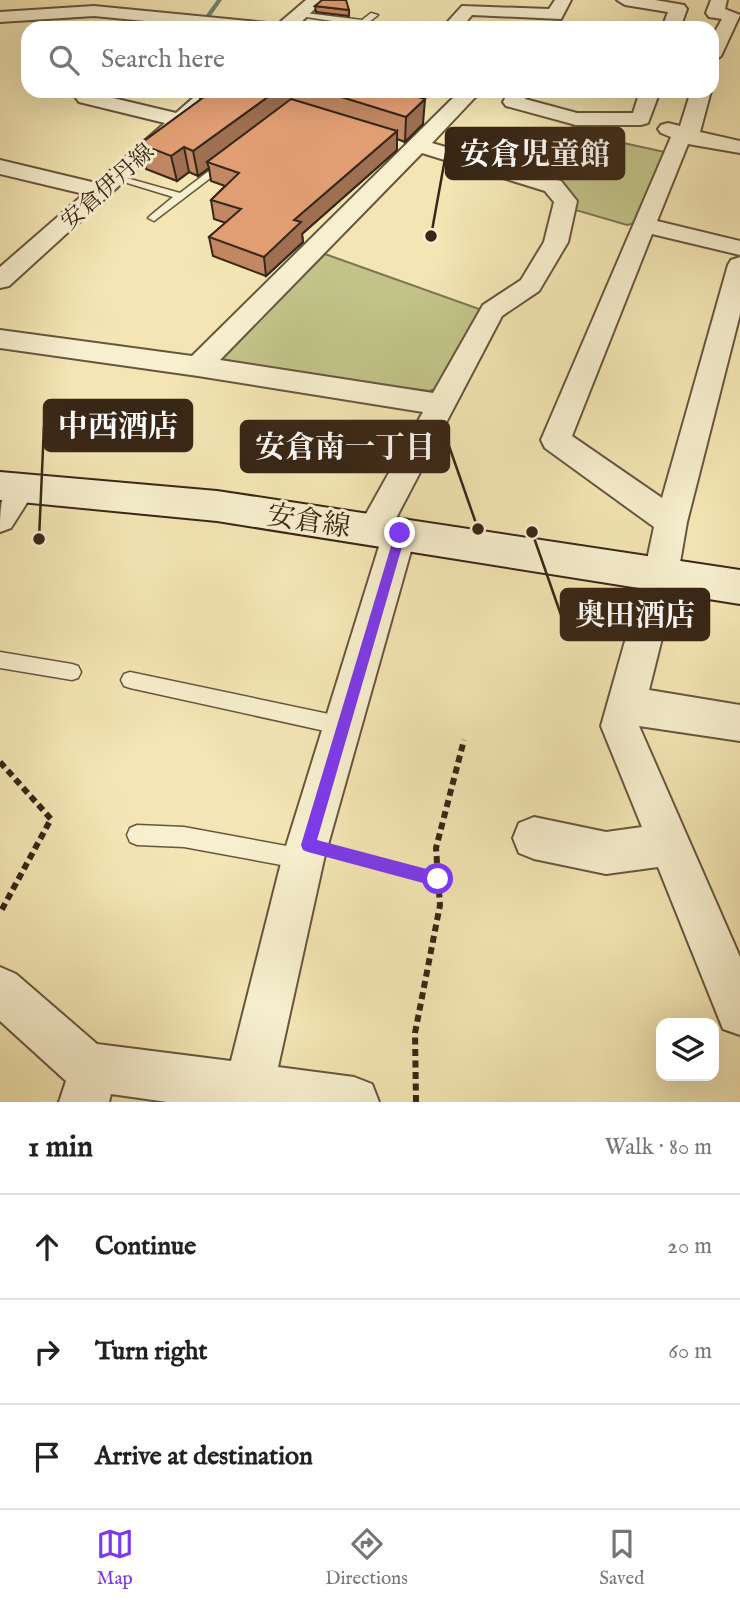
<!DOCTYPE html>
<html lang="en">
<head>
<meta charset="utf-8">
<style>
  body { margin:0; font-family:"IM FELL English","Noto Serif JP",serif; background:#f2f2f2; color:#222 }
  .controls { position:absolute; right:21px; bottom:21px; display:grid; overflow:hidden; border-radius:14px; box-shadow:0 7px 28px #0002 }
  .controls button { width:63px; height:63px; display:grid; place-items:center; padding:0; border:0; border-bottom:2px solid #e0e0e0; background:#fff; color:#222; font:35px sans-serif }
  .stop { position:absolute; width:21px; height:21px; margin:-16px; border:5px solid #7c3aed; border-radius:50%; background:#fff }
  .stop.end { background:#7c3aed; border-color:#fff; box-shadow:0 2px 7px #0008 }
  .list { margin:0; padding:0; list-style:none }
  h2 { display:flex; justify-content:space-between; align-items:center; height:91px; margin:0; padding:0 28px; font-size:30px }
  h2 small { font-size:23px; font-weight:400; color:#767676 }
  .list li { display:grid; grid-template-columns:46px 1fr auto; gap:21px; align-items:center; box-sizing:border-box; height:105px; padding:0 28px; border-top:2px solid #e0e0e0 }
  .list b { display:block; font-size:26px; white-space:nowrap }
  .list em { font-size:23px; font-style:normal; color:#767676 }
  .icon { flex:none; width:38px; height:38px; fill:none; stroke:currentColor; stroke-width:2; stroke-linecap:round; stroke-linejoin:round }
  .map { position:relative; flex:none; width:740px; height:1102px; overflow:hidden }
  .search { position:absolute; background:#fff; box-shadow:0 7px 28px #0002; left:21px; right:21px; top:21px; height:77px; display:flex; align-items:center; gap:18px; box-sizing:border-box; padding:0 24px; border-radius:21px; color:#767676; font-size:26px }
  .sheet { height:406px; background:#fff }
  nav { display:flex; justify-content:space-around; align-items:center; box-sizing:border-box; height:98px; border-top:2px solid #e0e0e0; background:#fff; font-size:19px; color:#767676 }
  nav a { display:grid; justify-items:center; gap:4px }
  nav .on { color:#7c3aed }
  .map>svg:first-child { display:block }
</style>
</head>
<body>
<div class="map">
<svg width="740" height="1102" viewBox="0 0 740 1102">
  <rect width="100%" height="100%" fill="#f3e6b4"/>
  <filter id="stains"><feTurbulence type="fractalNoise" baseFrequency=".00286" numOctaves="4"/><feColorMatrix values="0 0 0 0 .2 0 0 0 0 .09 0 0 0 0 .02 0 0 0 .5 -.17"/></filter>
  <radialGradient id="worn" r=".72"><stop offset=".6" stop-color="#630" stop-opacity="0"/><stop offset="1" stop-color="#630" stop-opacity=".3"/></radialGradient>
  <g fill="#c1c389" stroke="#7c7450" stroke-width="2">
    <path d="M576 122 619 125 610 140 669 153 640 222 627 225 572 209 556 185 537 173Z"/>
    <path d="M325 254 482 310 438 388 429 391 227 365 222 358Z"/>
  </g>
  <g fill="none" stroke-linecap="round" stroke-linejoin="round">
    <path fill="#748274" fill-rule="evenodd" d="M217 0H222L208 20H204L203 19Z"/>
    <defs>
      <g id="lane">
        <path d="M297 12 362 20 371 13 378 15 364 26 300 16H297Z"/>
        <path d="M226 158 230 159V163L154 221 148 218 150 216 173 197 111 178 116 175 180 193Z"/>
        <path d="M0 652 72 664 78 666 81 672 78 678 72 680 0 668Z"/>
        <path d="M130 672 343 717 349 720 352 726 349 732 343 735 130 688 124 686 121 680 124 674Z"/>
        <path d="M137 825 184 827 303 849 310 852 313 859 310 866 303 869 184 847 137 845 130 842 127 835 130 828Z"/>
      </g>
      <g id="street">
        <path d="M306 0H324L295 28H217L94 16 0 22V12L94 6 278 24Z"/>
        <path d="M555 0H571L561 19 472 15 461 28H442L462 6 549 9Z"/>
        <path d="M617 0H655L684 5 687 9 680 28H662L668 12 625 5Z"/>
        <path d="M711 0H727L725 9 740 15 721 56 712 62V37L722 19 709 17 706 13Z"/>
        <path d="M77 91H97L96 94 176 113 201 91H223L9 286 0 288V267L84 194 0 174V160L96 183 165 123 79 102 76 98Z"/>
        <path d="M460 91H481L432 143 561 181 577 201 568 242 539 291 502 316 394 522 400 520 412 524 416 533 324 859 278 1067 354 1077 372 1084 379 1102H167L111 1094 109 1102H59L66 1081 0 1021V967L16 974 97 1044 231 1061 282 859 381 540 373 543 361 539 357 530 423 412 198 376 0 348V330L192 356ZM422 153 545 191 554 202 544 242 521 280 483 305 433 393 220 360Z"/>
        <path d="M509 91H529L525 99 577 113H633L640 91H660L648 123 641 125H576L506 106 503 102Z"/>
        <path d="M691 91H711L700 132 740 141V153L688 144 657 221 740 241V255L652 234 572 436 662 498 728 265 731 260 740 257V314L687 522 678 574 649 690 740 705V741L639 726 740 957V1035L723 1029 658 867 606 874 534 859 519 853 513 838 519 823 534 817 606 832 642 827 601 726 644 574 654 527 545 448 541 440 671 137 661 133 658 129 661 125 668 123 680 126Z"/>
        <path d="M21 475 32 478 37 487 11 528 0 532C0 509 0 483 21 475Z"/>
      </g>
      <path id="secondary" d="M0 472 217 491 740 570V604L217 521 0 500Z"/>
    </defs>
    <use href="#lane" stroke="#67563e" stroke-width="3"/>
    <use href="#street" stroke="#67563e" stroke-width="4"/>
    <use href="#secondary" stroke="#382616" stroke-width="4"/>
    <g stroke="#382616" stroke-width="6" stroke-dasharray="7 4.5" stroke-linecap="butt">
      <path d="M0 762 51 819 0 913"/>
      <path d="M341 854 438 879"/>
      <path d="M416 1102 415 1033 440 905 436 848 464 740"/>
    </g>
    <use href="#lane" fill="#f7efce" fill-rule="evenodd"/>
    <use href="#street" fill="#f7efce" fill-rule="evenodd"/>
    <use href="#secondary" fill="#f7efce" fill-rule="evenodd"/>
  </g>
  <g fill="#c28863" stroke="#382616" stroke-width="2">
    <path d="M315 6 349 10V16L316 12Z"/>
    <path d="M207 91H397L423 124 405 142 397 139V150L302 234 303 242 266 276 213 256 209 237 226 223 214 219 211 200 225 186 211 181 209 168 198 176 189 172 177 181 146 169 140 144 200 100V96Z"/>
  </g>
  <g fill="#9e6f50" stroke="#382616" stroke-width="2">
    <path d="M276 91H291L292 106 207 162 209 168 198 176 193 151Z"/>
    <path d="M425 99 423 124 405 142 406 117Z"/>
    <path d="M397 131V150L302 234 303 242 266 276 264 257 294 220Z"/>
    <path d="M184 147 189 172 177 181 171 156Z"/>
  </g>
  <g fill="#e19e73" stroke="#382616" stroke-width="2">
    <path d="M322 0H346L349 10 315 6Z"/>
    <path d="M207 91H276L193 151 184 147 171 156 140 144 204 97 200 96Z"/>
    <path d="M322 91H397L425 99 406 117Z"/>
    <path d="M291 99 397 131 294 220 301 222 264 257 209 237 241 209 211 200 239 173 207 162Z"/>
  </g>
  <path fill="#7c3aed" d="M400 528 406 533 317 840 438 872 443 874 446 879 443 885 438 887 308 852 303 850 301 845 395 533Z"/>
  <g text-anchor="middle" stroke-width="6" stroke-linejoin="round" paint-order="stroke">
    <g font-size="23" fill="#382616" stroke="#f7efce">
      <text transform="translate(107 186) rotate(-42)" y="8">安倉伊丹線</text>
    </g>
    <g font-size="28" fill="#382616" stroke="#f7efce">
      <text transform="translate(309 520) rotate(9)" y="10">安倉線</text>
    </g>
  </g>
  <path fill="none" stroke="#382616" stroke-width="2.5" d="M431 236L446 153M39 539L44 426M478 529L449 446M532 532L561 615"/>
  <g fill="#382616" stroke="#f7efce" stroke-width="2.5">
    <circle cx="431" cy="236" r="7"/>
    <circle cx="39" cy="539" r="7"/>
    <circle cx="478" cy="529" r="7"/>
    <circle cx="532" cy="532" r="7"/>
  </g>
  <g fill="#382616" stroke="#382616" stroke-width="2.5">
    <rect x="446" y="128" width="178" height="51" rx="7"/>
    <rect x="44" y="400" width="148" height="51" rx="7"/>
    <rect x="241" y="421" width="208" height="51" rx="7"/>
    <rect x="561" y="589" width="148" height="51" rx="7"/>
  </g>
  <g font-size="30" text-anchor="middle" font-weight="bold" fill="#fff">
    <text x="535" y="164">安倉児童館</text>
    <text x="118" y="436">中西酒店</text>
    <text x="345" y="457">安倉南一丁目</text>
    <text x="635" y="625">奥田酒店</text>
  </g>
  <rect width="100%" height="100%" filter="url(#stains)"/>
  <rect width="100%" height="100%" fill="url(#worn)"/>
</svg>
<div class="controls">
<button><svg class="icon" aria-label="layers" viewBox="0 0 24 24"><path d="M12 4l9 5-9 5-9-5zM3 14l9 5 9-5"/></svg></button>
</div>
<div class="stop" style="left:438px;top:879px"></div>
<div class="stop end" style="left:400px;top:533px"></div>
<div class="search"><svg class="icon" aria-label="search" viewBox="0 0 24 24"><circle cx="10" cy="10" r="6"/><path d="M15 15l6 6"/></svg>Search here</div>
</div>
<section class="sheet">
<h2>1 min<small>Walk · 80 m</small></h2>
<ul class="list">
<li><svg class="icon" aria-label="ahead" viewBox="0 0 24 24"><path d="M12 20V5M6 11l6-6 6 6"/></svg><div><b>Continue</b></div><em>20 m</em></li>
<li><svg class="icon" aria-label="right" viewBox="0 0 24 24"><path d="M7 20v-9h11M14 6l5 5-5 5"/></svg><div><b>Turn right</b></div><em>60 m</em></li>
<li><svg class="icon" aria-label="arrive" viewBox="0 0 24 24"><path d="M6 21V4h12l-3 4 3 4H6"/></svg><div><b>Arrive at destination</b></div></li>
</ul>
</section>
<nav>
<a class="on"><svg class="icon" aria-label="map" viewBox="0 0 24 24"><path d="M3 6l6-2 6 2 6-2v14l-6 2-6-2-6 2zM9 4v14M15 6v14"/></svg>Map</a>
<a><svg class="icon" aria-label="directions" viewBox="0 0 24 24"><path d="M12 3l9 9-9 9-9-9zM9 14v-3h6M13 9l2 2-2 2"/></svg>Directions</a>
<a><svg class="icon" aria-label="saved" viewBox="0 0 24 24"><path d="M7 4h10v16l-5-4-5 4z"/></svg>Saved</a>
</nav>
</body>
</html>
